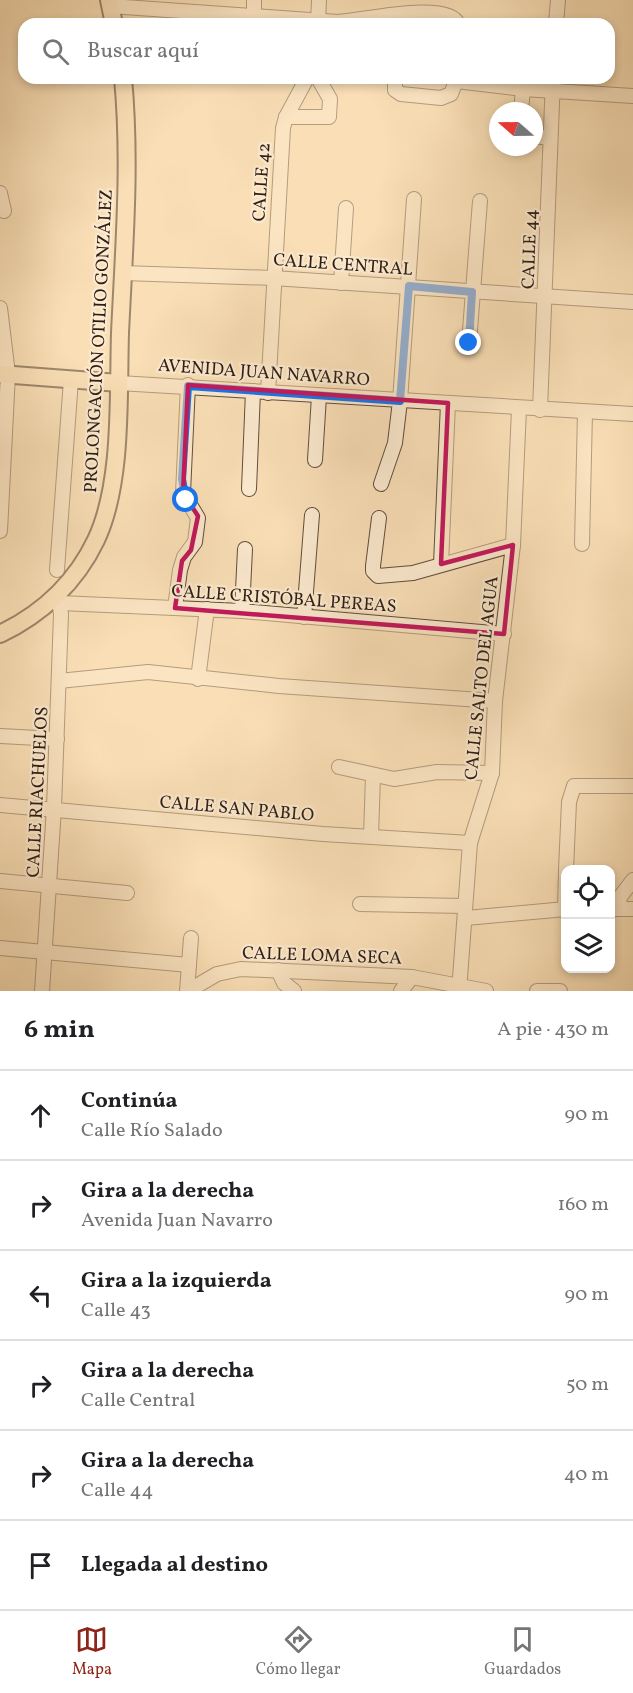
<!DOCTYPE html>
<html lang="es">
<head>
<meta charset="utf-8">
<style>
  body { margin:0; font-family:Vollkorn,serif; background:#f6f6f6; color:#202124 }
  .controls { position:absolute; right:18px; bottom:18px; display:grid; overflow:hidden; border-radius:12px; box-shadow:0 3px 9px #0003 }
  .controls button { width:54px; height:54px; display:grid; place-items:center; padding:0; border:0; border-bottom:2px solid #e0e0e0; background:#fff; color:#202124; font:30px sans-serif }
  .compass { position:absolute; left:489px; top:102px; width:54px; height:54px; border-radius:50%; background:#fff; box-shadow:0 3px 9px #0003; rotate:290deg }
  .stop { position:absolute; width:18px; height:18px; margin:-14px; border:4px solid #1a73e8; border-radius:50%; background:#fff }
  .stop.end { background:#1a73e8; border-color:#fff; box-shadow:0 2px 6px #0008 }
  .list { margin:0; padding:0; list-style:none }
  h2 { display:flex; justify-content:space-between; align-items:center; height:78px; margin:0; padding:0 24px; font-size:26px }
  h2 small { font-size:20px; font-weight:400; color:#757577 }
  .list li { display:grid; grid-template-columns:39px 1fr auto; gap:18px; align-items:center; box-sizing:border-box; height:90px; padding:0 24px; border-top:2px solid #e0e0e0 }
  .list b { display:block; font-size:22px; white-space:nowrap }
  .list p { margin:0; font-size:20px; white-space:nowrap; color:#757577 }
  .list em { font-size:20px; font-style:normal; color:#757577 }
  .icon { flex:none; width:33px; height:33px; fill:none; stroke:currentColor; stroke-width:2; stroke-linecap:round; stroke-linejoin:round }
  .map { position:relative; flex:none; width:633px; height:991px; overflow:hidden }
  .search { position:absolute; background:#fff; box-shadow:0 3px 9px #0003; left:18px; right:18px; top:18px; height:66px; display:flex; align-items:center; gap:15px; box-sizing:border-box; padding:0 21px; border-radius:18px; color:#757577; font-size:22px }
  .sheet { height:618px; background:#fff }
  nav { display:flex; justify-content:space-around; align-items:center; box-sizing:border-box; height:84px; border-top:2px solid #e0e0e0; background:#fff; font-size:16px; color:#757577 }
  nav a { display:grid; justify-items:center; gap:3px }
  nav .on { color:#8f2418 }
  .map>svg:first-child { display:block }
</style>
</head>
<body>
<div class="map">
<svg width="633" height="991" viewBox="0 0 633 991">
  <rect width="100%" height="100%" fill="#fadfb7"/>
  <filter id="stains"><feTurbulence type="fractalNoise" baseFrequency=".00333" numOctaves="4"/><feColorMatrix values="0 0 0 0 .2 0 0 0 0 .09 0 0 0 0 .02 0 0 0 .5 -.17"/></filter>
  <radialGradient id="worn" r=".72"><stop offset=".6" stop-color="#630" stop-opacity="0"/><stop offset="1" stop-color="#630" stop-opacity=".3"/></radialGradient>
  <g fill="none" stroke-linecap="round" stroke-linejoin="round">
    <defs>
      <g id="minor">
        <path d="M110 6 338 22C361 21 448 0 458 24"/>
        <path d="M254 17V0"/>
        <path d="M318 24 319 0"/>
        <path d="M556 24 558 0"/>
        <path d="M395 78V90L401 94 441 98 451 94 457 78"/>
        <path d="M457 81 523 89 633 96"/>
        <path d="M521 111 523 89"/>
        <path d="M286 117H329L330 99 318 78"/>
        <path d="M534 136 550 138"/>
        <path d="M0 193 4 211"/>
        <path d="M123 273 273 278 633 302"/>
        <path d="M341 283 346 208"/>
        <path d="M469 343 480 201"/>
        <path d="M119 383 633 414"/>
        <path d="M268 393 283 128 286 117 307 78"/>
        <path d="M540 410 553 78"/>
        <path d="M315 460 319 396"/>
        <path d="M381 484 395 443 400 401 414 199"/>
        <path d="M249 489 253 391"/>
        <path d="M379 518 373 566V571L378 576 413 573 513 545"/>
        <path d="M0 531 8 374 0 308"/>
        <path d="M582 544 585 412"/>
        <path d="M441 564 448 403"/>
        <path d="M57 570 71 380"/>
        <path d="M60 603 242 611 504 634"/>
        <path d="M175 608 180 570 184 557 195 542 198 518 183 493 188 385"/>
        <path d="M242 611 245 549"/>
        <path d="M304 617 312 515"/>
        <path d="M198 679 207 609"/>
        <path d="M59 681 148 672 279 686 495 701"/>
        <path d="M0 736 57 739"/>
        <path d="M339 767 394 779 437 772 492 773"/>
        <path d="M0 805 323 834 470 843"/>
        <path d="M371 836 373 775"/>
        <path d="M566 870 569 802 574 786H633"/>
        <path d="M0 881 127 893"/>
        <path d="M360 904 464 906"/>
        <path d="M565 909 566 872"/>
        <path d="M610 909H633"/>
        <path d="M618 909 620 897 633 880"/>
        <path d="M466 918 566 909"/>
        <path d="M0 948 189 965"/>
        <path d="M278 970 284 983 294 991"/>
        <path d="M42 991 54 808 61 614 58 595"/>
        <path d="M187 991 191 938"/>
        <path d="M188 991 217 974 241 969 412 977 486 991"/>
        <path d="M401 991 412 977"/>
        <path d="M459 991 470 843 492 773 495 701 513 545 519 409"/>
        <path d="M537 991H560"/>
      </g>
      <g id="major">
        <path d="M109 0 114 24"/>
        <path d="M0 374 119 383"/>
        <path d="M0 634C42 614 76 582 96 540 123 483 118 396 120 333 124 248 131 163 123 78"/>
      </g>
    </defs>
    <use href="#minor" stroke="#604e3c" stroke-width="16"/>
    <use href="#major" stroke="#2d1d13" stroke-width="20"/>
    <use href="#minor" stroke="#fcead0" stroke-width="14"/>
    <use href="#major" stroke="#fadfb7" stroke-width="16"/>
  </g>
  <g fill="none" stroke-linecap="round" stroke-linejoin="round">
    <path stroke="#1a73e8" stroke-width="8" d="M186 500 182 479 188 386 400 401 409 286 472 292 469 343"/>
  </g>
  <path d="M0 0H633V991H0ZM188 385 448 403 441 564 513 545 504 634 175 608 182 561 191 550 198 516 183 493Z" fill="#fadfb7" fill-opacity=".55" fill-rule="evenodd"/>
  <path fill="none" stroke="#c2185b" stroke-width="4.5" stroke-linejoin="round" d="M188 385 448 403 441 564 513 545 504 634 175 608 182 561 191 550 198 516 183 493Z"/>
  <g text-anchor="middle" stroke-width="4.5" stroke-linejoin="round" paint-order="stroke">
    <g font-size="18" fill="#2d1d13" stroke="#fcead0">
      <text transform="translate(261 182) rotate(-86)" y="6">CALLE 42</text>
      <text transform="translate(529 249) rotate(-88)" y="6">CALLE 44</text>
      <text transform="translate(343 264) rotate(4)" y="6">CALLE CENTRAL</text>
      <text transform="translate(98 341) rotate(-87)" y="6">PROLONGACIÓN OTILIO GONZÁLEZ</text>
      <text transform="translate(264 372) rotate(4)" y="6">AVENIDA JUAN NAVARRO</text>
      <text transform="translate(284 598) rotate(4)" y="6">CALLE CRISTÓBAL PEREAS</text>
      <text transform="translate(481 678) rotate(-84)" y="6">CALLE SALTO DEL AGUA</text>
      <text transform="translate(37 792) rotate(-87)" y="6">CALLE RIACHUELOS</text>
      <text transform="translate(237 808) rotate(5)" y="6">CALLE SAN PABLO</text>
      <text transform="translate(322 955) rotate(2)" y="6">CALLE LOMA SECA</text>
    </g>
  </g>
  <rect width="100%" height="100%" filter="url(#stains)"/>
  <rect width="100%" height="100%" fill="url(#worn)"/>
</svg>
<div class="controls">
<button><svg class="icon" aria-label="locate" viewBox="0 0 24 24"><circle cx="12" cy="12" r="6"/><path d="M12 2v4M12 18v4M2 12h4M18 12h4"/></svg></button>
<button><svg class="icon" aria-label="layers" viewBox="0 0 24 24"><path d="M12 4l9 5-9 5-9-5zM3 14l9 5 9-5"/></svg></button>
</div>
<svg class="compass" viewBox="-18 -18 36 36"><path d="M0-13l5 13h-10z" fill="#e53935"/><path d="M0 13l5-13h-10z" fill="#757577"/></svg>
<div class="stop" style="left:186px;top:500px"></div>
<div class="stop end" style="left:469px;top:343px"></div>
<div class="search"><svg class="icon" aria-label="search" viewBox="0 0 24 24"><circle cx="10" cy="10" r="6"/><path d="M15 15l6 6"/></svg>Buscar aquí</div>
</div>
<section class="sheet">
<h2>6 min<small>A pie · 430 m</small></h2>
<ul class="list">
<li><svg class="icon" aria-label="ahead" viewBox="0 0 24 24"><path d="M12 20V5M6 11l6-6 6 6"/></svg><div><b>Continúa</b><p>Calle Río Salado</p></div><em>90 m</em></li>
<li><svg class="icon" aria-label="right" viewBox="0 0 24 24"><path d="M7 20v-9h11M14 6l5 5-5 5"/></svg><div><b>Gira a la derecha</b><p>Avenida Juan Navarro</p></div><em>160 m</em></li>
<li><svg class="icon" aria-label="left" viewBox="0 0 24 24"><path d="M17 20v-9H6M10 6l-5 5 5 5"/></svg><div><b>Gira a la izquierda</b><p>Calle 43</p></div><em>90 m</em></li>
<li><svg class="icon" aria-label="right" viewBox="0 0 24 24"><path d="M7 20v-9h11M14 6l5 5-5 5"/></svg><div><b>Gira a la derecha</b><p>Calle Central</p></div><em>50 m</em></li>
<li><svg class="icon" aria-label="right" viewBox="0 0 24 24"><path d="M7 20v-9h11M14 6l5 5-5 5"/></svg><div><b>Gira a la derecha</b><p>Calle 44</p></div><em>40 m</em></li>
<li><svg class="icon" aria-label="arrive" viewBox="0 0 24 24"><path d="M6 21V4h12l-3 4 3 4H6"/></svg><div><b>Llegada al destino</b></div></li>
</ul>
</section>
<nav>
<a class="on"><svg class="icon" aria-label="map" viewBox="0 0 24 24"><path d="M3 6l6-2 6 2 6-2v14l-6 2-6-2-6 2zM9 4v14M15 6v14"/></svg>Mapa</a>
<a><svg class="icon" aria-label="directions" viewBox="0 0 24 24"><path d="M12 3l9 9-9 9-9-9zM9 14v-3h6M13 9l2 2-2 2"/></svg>Cómo llegar</a>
<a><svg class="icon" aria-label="saved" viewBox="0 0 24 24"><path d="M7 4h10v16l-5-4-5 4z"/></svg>Guardados</a>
</nav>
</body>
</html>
